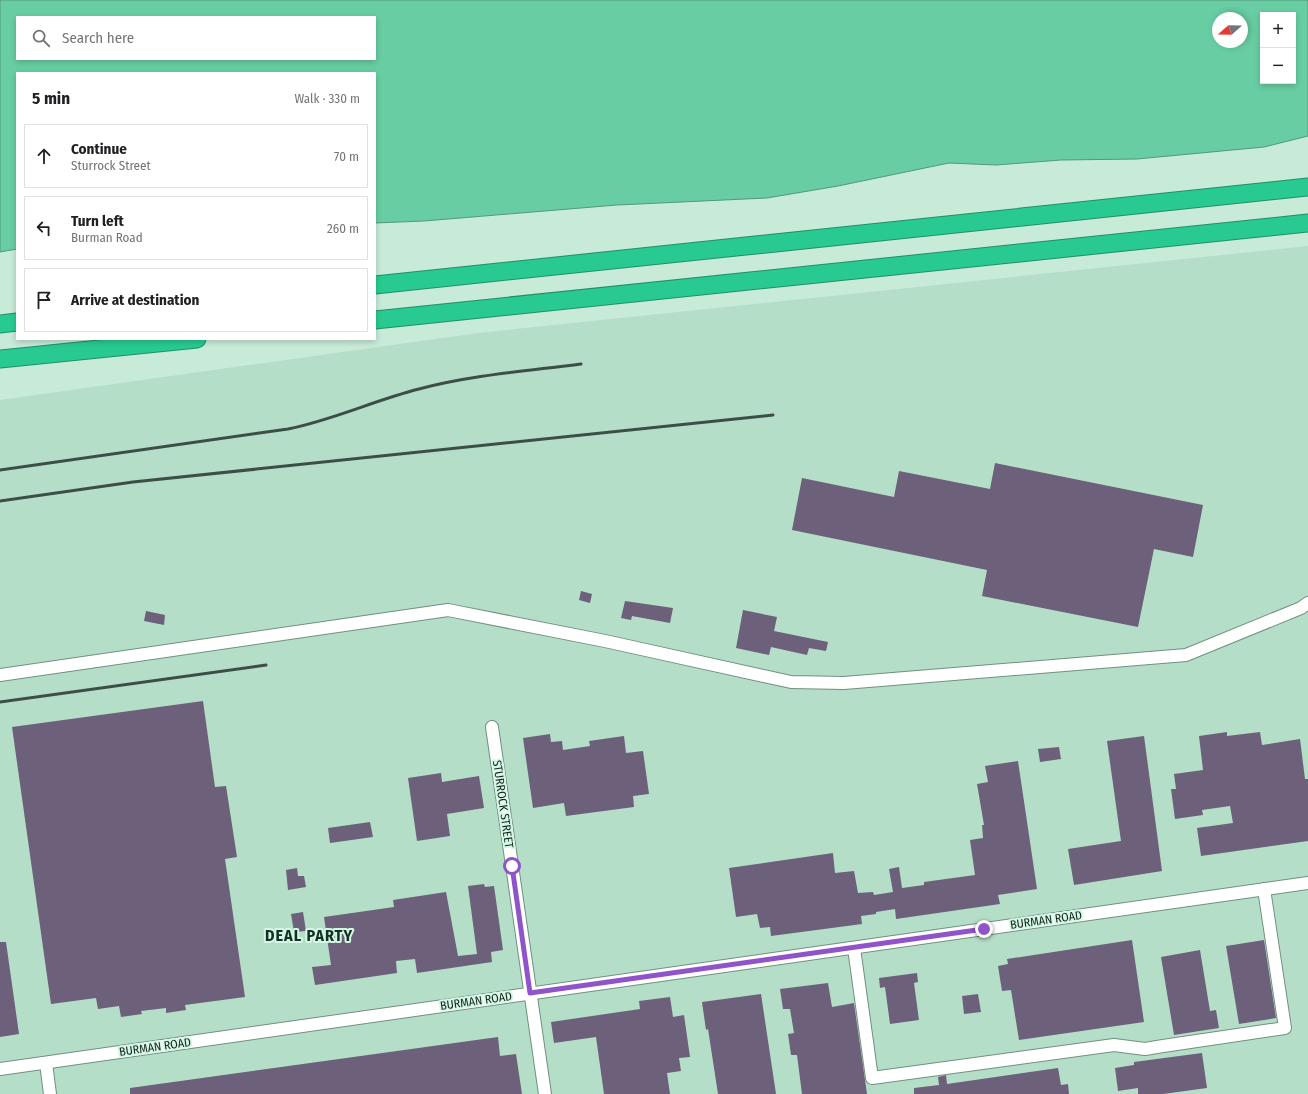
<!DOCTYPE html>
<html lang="en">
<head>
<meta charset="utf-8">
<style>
  body { margin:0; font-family:"Fira Sans Condensed",sans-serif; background:#f6f6f6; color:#202124 }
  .controls { position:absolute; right:12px; top:12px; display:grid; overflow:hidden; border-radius:0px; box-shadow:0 2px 6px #0003 }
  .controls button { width:36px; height:36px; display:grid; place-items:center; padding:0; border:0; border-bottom:1px solid #e0e0e0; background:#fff; color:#202124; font:20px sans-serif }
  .compass { position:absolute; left:1212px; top:12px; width:36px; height:36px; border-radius:50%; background:#fff; box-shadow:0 2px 6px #0003; rotate:250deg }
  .stop { position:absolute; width:12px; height:12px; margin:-9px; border:3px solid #9153c9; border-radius:50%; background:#fff }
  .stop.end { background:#9153c9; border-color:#fff; box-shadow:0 1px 4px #0008 }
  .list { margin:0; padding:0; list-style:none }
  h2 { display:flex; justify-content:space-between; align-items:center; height:52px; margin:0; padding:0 16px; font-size:17px }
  h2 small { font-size:13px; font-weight:400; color:#757577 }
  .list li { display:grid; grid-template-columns:26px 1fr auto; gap:12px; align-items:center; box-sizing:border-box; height:64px; margin:0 8px 8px; padding:0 8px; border:1px solid #e0e0e0; border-radius:0px }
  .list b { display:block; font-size:15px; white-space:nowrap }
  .list p { margin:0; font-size:13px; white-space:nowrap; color:#757577 }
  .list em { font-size:13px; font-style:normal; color:#757577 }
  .icon { flex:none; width:22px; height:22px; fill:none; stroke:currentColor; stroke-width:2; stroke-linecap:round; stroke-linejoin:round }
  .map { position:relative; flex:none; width:1308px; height:1094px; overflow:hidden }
  .search { position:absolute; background:#fff; box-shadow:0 2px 6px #0003; left:16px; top:16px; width:360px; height:44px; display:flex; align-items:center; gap:10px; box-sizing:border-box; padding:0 14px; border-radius:0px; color:#757577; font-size:15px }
  .panel { position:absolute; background:#fff; box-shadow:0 2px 6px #0003; left:16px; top:72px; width:360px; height:268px; border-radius:0px }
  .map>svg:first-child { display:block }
</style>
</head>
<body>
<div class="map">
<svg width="1308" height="1094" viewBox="0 0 1308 1094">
  <rect width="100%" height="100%" fill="#c8ead9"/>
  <path fill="#b5dec9" d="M1308 246V1094H0V400L478 333Z"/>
  <path fill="#68cda2" stroke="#4f9a7a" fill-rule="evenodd" d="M0 0H1308V136L1264 147 1137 159 1061 160 996 165 949 163 838 186 767 198 617 205 424 221 375 223V73H17V249L0 252ZM1263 15H1293V81H1263ZM17 17H375V59H17ZM1218 18H1242V42H1218Z"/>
  <g fill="#6c607a">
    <path d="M995 463 1203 505 1193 557 1154 549 1138 627 982 596 987 570 792 530 802 478 894 497 899 471 990 489Z"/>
    <path d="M581 591 592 594 590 603 579 600Z"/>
    <path d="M625 601 673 608 670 623 632 616 631 620 621 618Z"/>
    <path d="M743 610 777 617 774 631 828 642 826 651 809 648 807 655 771 647 769 655 736 648Z"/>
    <path d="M146 611 165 615 164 625 144 621Z"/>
    <path d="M203 701 215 787 226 786 237 857 225 859 245 997 185 1005 186 1010 166 1013V1008L141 1011 142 1014 121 1017 119 1006 98 1009 96 998 51 1004 12 727Z"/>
    <path d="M1227 732V736L1260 732 1262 745 1300 739 1305 779H1308V841L1201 856 1197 828 1233 823 1230 806 1202 810 1203 815 1175 819 1171 789H1176L1174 774 1203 770 1199 736Z"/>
    <path d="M550 734 551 742 562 741 563 750 590 746 589 741 624 736 626 753 643 751 649 794 633 796 634 807 566 816 564 803 533 808 523 738Z"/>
    <path d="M1144 736 1162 871 1074 885 1068 849 1121 841 1107 741Z"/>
    <path d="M1059 747 1061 759 1040 762 1038 749Z"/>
    <path d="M1018 761 1037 889 998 895 1000 904 896 919 895 909 876 912V914L861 916 862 924 771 936 770 927 760 928 757 914 736 917 729 868 833 853 835 873 854 871 858 893 873 892 874 895 893 892 889 869 899 867 902 888 924 885V882L975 875 970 840 983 838 982 825H984L977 784 988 782 985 766Z"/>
    <path d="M441 773 442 782 479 776 484 808 447 814 450 836 417 841 408 778Z"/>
    <path d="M370 822 373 837 330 843 328 828Z"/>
    <path d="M297 868 298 876H304L306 887 288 890 286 870Z"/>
    <path d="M484 884 485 887 494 886 503 950 491 952 492 962 417 973 415 959 396 961 397 973 315 985 312 967 331 965 324 917 394 907 393 900 446 892 458 956 477 954 468 886Z"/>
    <path d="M303 912 306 931 294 932 291 914Z"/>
    <path d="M1132 940 1144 1022 1019 1040 1011 990 1002 991 998 966 1008 964 1007 959Z"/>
    <path d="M1264 940 1276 1018 1239 1024 1226 946Z"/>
    <path d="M0 942H6L19 1034 0 1037Z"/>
    <path d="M1200 950 1210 1011 1216 1010 1219 1028 1174 1035 1161 957Z"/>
    <path d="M917 973 918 982 914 983 919 1020 890 1024 885 987 880 988 879 978Z"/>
    <path d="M828 983 832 1007 854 1003 867 1094H802L797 1055H791L788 1034 794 1033 790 1009H783L780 989Z"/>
    <path d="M761 994 776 1094H718L708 1029 706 1030 702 1002Z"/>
    <path d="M978 994 981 1012 964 1014 962 996Z"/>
    <path d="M670 997 673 1017 684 1015 690 1057 679 1058 681 1071 667 1073 670 1094H604L596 1037 554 1043 551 1022 640 1009 639 1001Z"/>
    <path d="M498 1037 500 1056 516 1054 522 1094H130V1088Z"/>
    <path d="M1202 1053 1207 1088 1163 1094H1138V1088L1118 1091 1115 1068 1134 1065V1062Z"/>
    <path d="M1058 1068 1061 1085 1068 1084 1069 1094H914V1088L939 1085 938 1077 946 1075 947 1084Z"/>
  </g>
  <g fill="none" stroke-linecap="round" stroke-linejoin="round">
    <defs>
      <g id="minor">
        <path d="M0 675 448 610 605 641 791 682 844 683 1186 655 1301 608 1308 603"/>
        <path d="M492 727 545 1094"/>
        <path d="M854 948 872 1078 1114 1045 1145 1049 1163 1046 1285 1028 1264 889"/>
        <path d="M46 1063 50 1094"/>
        <path d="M0 1069 1308 883"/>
      </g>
      <g id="highway">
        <path d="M375 285 1308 187"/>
        <path d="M375 320 1308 223"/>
        <path d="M0 324 17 322"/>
        <path d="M0 359 197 339"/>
      </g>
    </defs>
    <use href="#minor" stroke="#719081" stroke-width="14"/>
    <use href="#highway" stroke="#218f69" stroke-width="19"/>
    <use href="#minor" stroke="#fff" stroke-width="12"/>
    <use href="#highway" stroke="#28ca92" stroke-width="17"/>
    <g stroke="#3d4e46" stroke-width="3">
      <path d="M0 470 288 429C333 420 375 400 419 389 472 375 527 371 581 364"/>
      <path d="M0 501 133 482 773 415"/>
      <path d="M0 702 266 665"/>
    </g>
  </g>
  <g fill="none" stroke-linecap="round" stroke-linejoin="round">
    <path stroke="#9153c9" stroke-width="5" d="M512 866 530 993 984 929"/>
  </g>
  <g text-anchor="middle" stroke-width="4" stroke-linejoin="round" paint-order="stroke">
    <g font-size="12" fill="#15221c" stroke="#d5f7e6">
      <text transform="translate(503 804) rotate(82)" y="4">STURROCK STREET</text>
      <text transform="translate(1046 920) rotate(-8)" y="4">BURMAN ROAD</text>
      <text transform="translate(476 1001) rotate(-8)" y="4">BURMAN ROAD</text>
      <text transform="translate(155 1047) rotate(-8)" y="4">BURMAN ROAD</text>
    </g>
    <g font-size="16" font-weight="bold" letter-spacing="1" fill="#143124" stroke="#d5f7e6">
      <text x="309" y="941">DEAL PARTY</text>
    </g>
  </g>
</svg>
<div class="controls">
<button>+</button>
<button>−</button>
</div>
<svg class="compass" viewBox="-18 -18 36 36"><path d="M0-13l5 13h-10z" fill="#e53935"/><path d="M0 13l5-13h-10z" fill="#757577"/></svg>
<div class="stop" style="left:512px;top:866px"></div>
<div class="stop end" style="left:984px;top:929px"></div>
<div class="search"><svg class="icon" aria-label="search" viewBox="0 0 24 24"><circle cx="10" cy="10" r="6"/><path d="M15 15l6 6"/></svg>Search here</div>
<section class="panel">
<h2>5 min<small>Walk · 330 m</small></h2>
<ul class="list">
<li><svg class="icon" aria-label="ahead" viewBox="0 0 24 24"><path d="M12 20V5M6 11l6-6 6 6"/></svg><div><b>Continue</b><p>Sturrock Street</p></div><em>70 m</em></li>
<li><svg class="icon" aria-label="left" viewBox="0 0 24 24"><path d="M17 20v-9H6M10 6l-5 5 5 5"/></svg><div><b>Turn left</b><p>Burman Road</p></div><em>260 m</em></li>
<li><svg class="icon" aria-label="arrive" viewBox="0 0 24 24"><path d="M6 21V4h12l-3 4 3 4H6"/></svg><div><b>Arrive at destination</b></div></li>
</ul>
</section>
</div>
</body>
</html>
